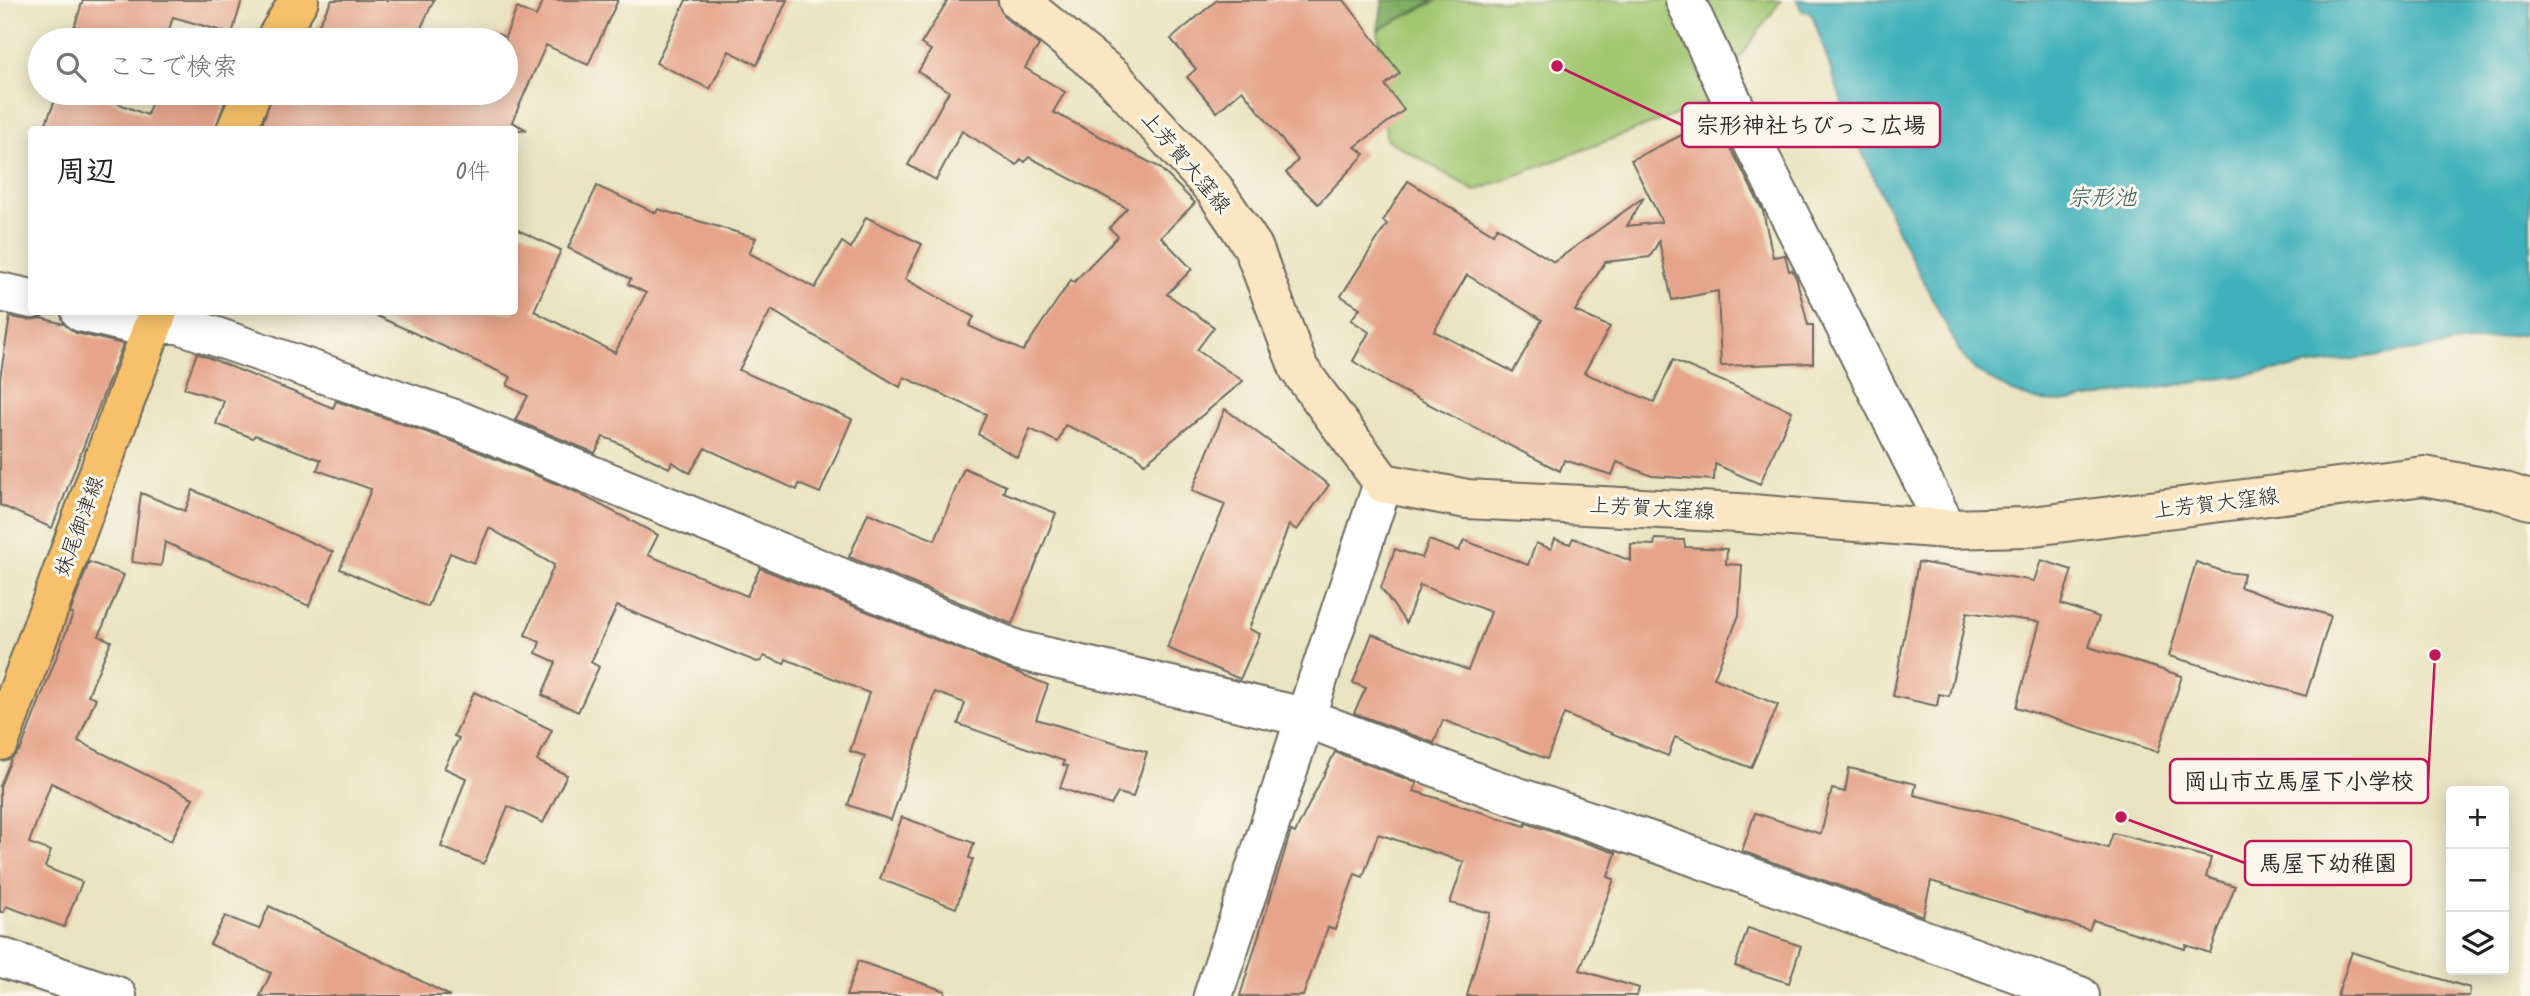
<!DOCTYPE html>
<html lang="ja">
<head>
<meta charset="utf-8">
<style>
  body { margin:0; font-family:Kalam,"Klee One",sans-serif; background:#f2f2f2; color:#222 }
  .controls { position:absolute; right:21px; bottom:21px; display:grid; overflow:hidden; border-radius:7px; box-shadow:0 4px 18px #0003 }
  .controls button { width:63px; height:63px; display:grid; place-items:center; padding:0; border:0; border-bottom:2px solid #e0e0e0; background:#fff; color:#222; font:35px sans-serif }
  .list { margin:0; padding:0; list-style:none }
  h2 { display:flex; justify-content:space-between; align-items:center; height:91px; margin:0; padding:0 28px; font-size:30px }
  h2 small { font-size:23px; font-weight:400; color:#767676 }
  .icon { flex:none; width:38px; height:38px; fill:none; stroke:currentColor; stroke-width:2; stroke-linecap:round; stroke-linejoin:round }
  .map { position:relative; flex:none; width:2530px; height:996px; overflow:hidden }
  .search { position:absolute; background:#fff; box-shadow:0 4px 18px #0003; left:28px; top:28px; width:490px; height:77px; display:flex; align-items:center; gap:18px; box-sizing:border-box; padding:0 24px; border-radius:38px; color:#767676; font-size:26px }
  .panel { position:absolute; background:#fff; box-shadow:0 4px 18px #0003; left:28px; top:126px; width:490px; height:189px; border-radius:7px }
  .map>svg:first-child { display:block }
</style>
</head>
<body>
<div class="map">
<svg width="2530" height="996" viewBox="0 0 2530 996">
  <rect width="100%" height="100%" fill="#fbf7ec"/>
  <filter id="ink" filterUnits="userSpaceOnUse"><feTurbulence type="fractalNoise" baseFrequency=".0143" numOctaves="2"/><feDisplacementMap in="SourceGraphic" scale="14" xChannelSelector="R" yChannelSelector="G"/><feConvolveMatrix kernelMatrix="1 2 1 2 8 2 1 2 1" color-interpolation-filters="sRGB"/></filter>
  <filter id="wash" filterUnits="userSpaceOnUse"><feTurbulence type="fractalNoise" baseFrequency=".00686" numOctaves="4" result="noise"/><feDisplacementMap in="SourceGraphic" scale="28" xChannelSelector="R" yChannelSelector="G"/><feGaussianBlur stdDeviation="1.57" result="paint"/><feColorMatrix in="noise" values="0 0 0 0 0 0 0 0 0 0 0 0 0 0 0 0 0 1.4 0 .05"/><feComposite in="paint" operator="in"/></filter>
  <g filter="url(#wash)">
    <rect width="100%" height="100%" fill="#eae3c1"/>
    <path fill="#a1c771" stroke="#66794e" stroke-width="2" d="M1438 0H1781L1707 103 1475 191 1386 139 1378 30Z"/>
    <path fill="#80ac63" stroke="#566c47" stroke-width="2" d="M1383 0H1436L1378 30Z"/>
    <path fill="#41b1ba" stroke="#366e72" stroke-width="2" d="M1797 0H2530V333L2062 402 2039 401 2012 392 1976 371 1961 354 1903 242 1849 123 1813 17 1809 12 1802 11Z"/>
    <g id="blocks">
      <g fill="#e5a48b" fill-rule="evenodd">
        <path d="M83 0H242L232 34 173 17 166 40H70Z"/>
        <path d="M332 0H434L421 28 424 30 420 40H310Z"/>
        <path d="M544 0H618L588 65 546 45 512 122 527 130H260L273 93H459L468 98 470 93H506V40H494L497 34 505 37 517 8 536 16Z"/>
        <path d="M686 0H787L757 65 729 51 710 89 656 63Z"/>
        <path d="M948 0H997L1004 17 1039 45 1025 68 1065 92 1053 112 1159 167 1195 203 1161 237 1192 269 1167 294 1214 327 1197 350 1243 381 1144 464 1136 455 1065 425 1058 442 1030 429 1018 458 978 434 986 414 904 377 900 387 771 310 739 370 852 419 820 493 799 484 797 490 705 448 690 473 672 462 669 468 612 440 603 437 595 453 515 420 528 396 507 385 511 377 368 312H514V228L561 250 534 311 615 353 646 293 628 284 631 279 568 248 597 186 656 213 658 209 756 238 749 253 815 288 842 242 851 248 866 217 922 244 905 279 974 317 969 326 1023 351 1071 280 1074 282 1118 236 1109 228 1127 208 1029 157 1025 162 1021 159 1017 165 962 131 936 180 908 165 949 91 918 72 931 50 921 44Z"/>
        <path d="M1217 0H1344L1400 73 1385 85 1404 110 1355 147 1365 154 1318 204 1286 173 1298 160 1242 90 1217 112 1187 77 1196 69 1171 39Z"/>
        <path d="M58 93H92L147 115 155 93H228L215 130H43Z"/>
        <path d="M1720 127 1763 211 1773 257 1785 255 1789 271 1792 270 1797 280 1808 325H1813V363L1721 366 1718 291 1672 300 1659 241 1650 257 1605 262 1575 311 1610 327 1584 373 1654 402 1673 360 1792 411 1760 484 1715 464 1714 480 1652 476 1617 462 1612 475 1564 460 1560 471 1389 384 1353 361 1369 332 1351 320 1360 308 1341 296 1387 224 1383 221 1408 181 1493 234 1497 227 1554 262 1644 197 1627 226 1662 222 1631 160 1690 131 1691 134 1700 130 1702 135ZM1467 275 1542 320 1513 372 1434 331Z"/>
        <path d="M10 317 28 320 41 318 64 324 76 333 123 344 52 528 0 505V378Z"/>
        <path d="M197 353 333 408 336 401 452 441 574 491 658 535 648 555 747 596 760 568 1048 685 1036 719 1147 752 1133 797 1118 793 1111 805 1060 788 1068 766 1063 765 1064 761 958 724 965 703 935 692 891 820 848 805 865 756 850 751 869 693 786 659 784 664 764 656 761 661 757 662 617 606 591 662 599 667 578 712 542 695 556 662 536 653 540 642 525 635 554 565 489 528 474 563 450 553 428 607 340 569 371 489 317 470 321 460 255 435 253 438 216 424 224 401 184 388Z"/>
        <path d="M1225 409 1329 485 1297 530 1289 525 1249 629 1260 634 1240 679 1167 648 1225 504 1192 491Z"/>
        <path d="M964 468 1006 486 1003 492 1056 513 1012 624 849 557 868 513 935 540Z"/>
        <path d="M193 490 333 552 309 606 165 542 161 566 132 562 141 493 185 511Z"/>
        <path d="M1573 538 1631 561V544L1654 545 1655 539 1684 540 1685 547 1727 549 1726 564 1742 565 1739 615 1714 678 1778 705 1751 768 1675 737 1668 756 1564 714 1547 759 1443 720 1434 743 1354 713 1366 688 1353 683 1372 634 1468 670 1491 612 1420 585 1406 623 1381 588 1395 549 1422 558 1429 540 1459 551 1464 540 1528 565 1536 543 1551 549 1555 539 1570 544Z"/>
        <path d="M2041 560 2072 570 2061 604 2099 617 2089 647 2182 676 2158 752 2016 707 2040 622 1967 612 1949 696 1939 694 1937 706 1893 696 1918 562 2034 581Z"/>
        <path d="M89 562 124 575 99 636 111 641 88 695 96 698 78 741 193 798 171 841 51 783 29 843 51 851 45 867 82 882 64 927 6 906 4 912H0V786L11 759 21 749 73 614 70 613Z"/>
        <path d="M2196 562 2225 572 2244 574 2240 587 2331 616 2306 696 2169 656Z"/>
        <path d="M474 692 552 730 537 761 567 775 543 823 508 806 484 864 441 847 466 778 444 768 459 738 454 736Z"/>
        <path d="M1335 752 1417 783 1414 791 1525 826 1526 823 1616 853 1608 877 1614 879 1580 970 1639 988 1637 996H1467L1490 913 1450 903 1464 862 1378 834 1363 877 1355 874 1335 929 1328 927 1303 996H1240L1291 831 1295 833Z"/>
        <path d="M1849 768 1916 784 1914 795 1986 812 2108 848 2113 833 2211 858 2206 877 2235 886 2210 953 2186 945 2185 949 2093 920 2089 930 1931 881 1923 916 1742 851 1755 813 1821 834 1832 789 1845 792Z"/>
        <path d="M902 817 974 843 969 858 973 859 956 908 880 879Z"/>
        <path d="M269 906 392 966 450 996H260L271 973 210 944 225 916 259 929Z"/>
        <path d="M1748 928 1801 946 1789 983 1735 966Z"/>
        <path d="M2352 952 2470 988 2469 996H2337Z"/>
        <path d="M858 961 945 991 944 996H846Z"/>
      </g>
    </g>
  </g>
  <g filter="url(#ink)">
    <use href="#blocks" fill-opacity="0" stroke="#6e6b60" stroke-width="2"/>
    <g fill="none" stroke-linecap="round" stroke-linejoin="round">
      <defs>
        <g id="minor">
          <path d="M1685 0 1735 107 1947 529"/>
          <path d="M0 292 32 299"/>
          <path d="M81 312 132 324H179L460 421 1017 650 1304 717 1491 788 1662 845 2080 996"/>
          <path d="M0 957 117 996"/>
          <path d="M1213 996 1383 483"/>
        </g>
        <path id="secondary" d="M1018 0 1113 77 1214 189 1253 247 1299 369 1383 483 1467 499 1738 513 1947 529 2026 527 2424 476 2498 490 2530 500"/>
        <g id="primary">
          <path d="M275 40 299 0"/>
          <path d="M236 130 252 93"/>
          <path d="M0 741 158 312"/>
        </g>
      </defs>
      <use href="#minor" stroke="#6e6b60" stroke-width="42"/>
      <use href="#secondary" stroke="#6e6b60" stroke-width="42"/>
      <use href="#primary" stroke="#6e6b60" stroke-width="42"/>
      <use href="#minor" stroke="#fff" stroke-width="38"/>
      <use href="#secondary" stroke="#fbe6c4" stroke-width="38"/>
      <use href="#primary" stroke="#f6c16b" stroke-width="38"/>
    </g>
  </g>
  <g text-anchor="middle" stroke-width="6" stroke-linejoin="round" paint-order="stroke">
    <g font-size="21" fill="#2b2b2b" stroke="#fbf7ec">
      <text transform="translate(1186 162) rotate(50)" y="7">上芳賀大窪線</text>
      <text transform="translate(2216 503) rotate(-7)" y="7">上芳賀大窪線</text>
      <text transform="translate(1652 508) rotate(3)" y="7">上芳賀大窪線</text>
      <text transform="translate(79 526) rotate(-70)" y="7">妹尾御津線</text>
    </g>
    <g font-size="23" font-style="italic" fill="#335a5d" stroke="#fbf7ec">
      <text x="2102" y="205">宗形池</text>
    </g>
  </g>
  <path fill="none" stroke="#c2185b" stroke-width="2.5" d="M1557 66L1682 125M2435 655L2428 781M2121 817L2245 863"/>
  <g fill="#c2185b" stroke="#fbf7ec" stroke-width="2.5">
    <circle cx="1557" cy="66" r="7"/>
    <circle cx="2435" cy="655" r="7"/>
    <circle cx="2121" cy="817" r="7"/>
  </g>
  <g fill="#fbf7ec" stroke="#c2185b" stroke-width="2.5">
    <rect x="1682" y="103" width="258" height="44" rx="7"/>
    <rect x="2170" y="759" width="258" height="44" rx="7"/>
    <rect x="2245" y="841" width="166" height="44" rx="7"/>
  </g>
  <g font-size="23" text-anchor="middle" font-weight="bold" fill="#2b2b2b">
    <text x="1811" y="133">宗形神社ちびっこ広場</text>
    <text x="2299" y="789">岡山市立馬屋下小学校</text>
    <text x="2328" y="871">馬屋下幼稚園</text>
  </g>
</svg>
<div class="controls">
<button>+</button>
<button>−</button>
<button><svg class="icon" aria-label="layers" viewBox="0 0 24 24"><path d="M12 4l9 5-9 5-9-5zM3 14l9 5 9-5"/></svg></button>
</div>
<div class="search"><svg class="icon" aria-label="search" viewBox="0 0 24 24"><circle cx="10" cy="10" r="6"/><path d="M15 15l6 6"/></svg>ここで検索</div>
<section class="panel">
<h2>周辺<small>0件</small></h2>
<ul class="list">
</ul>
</section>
</div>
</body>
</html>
